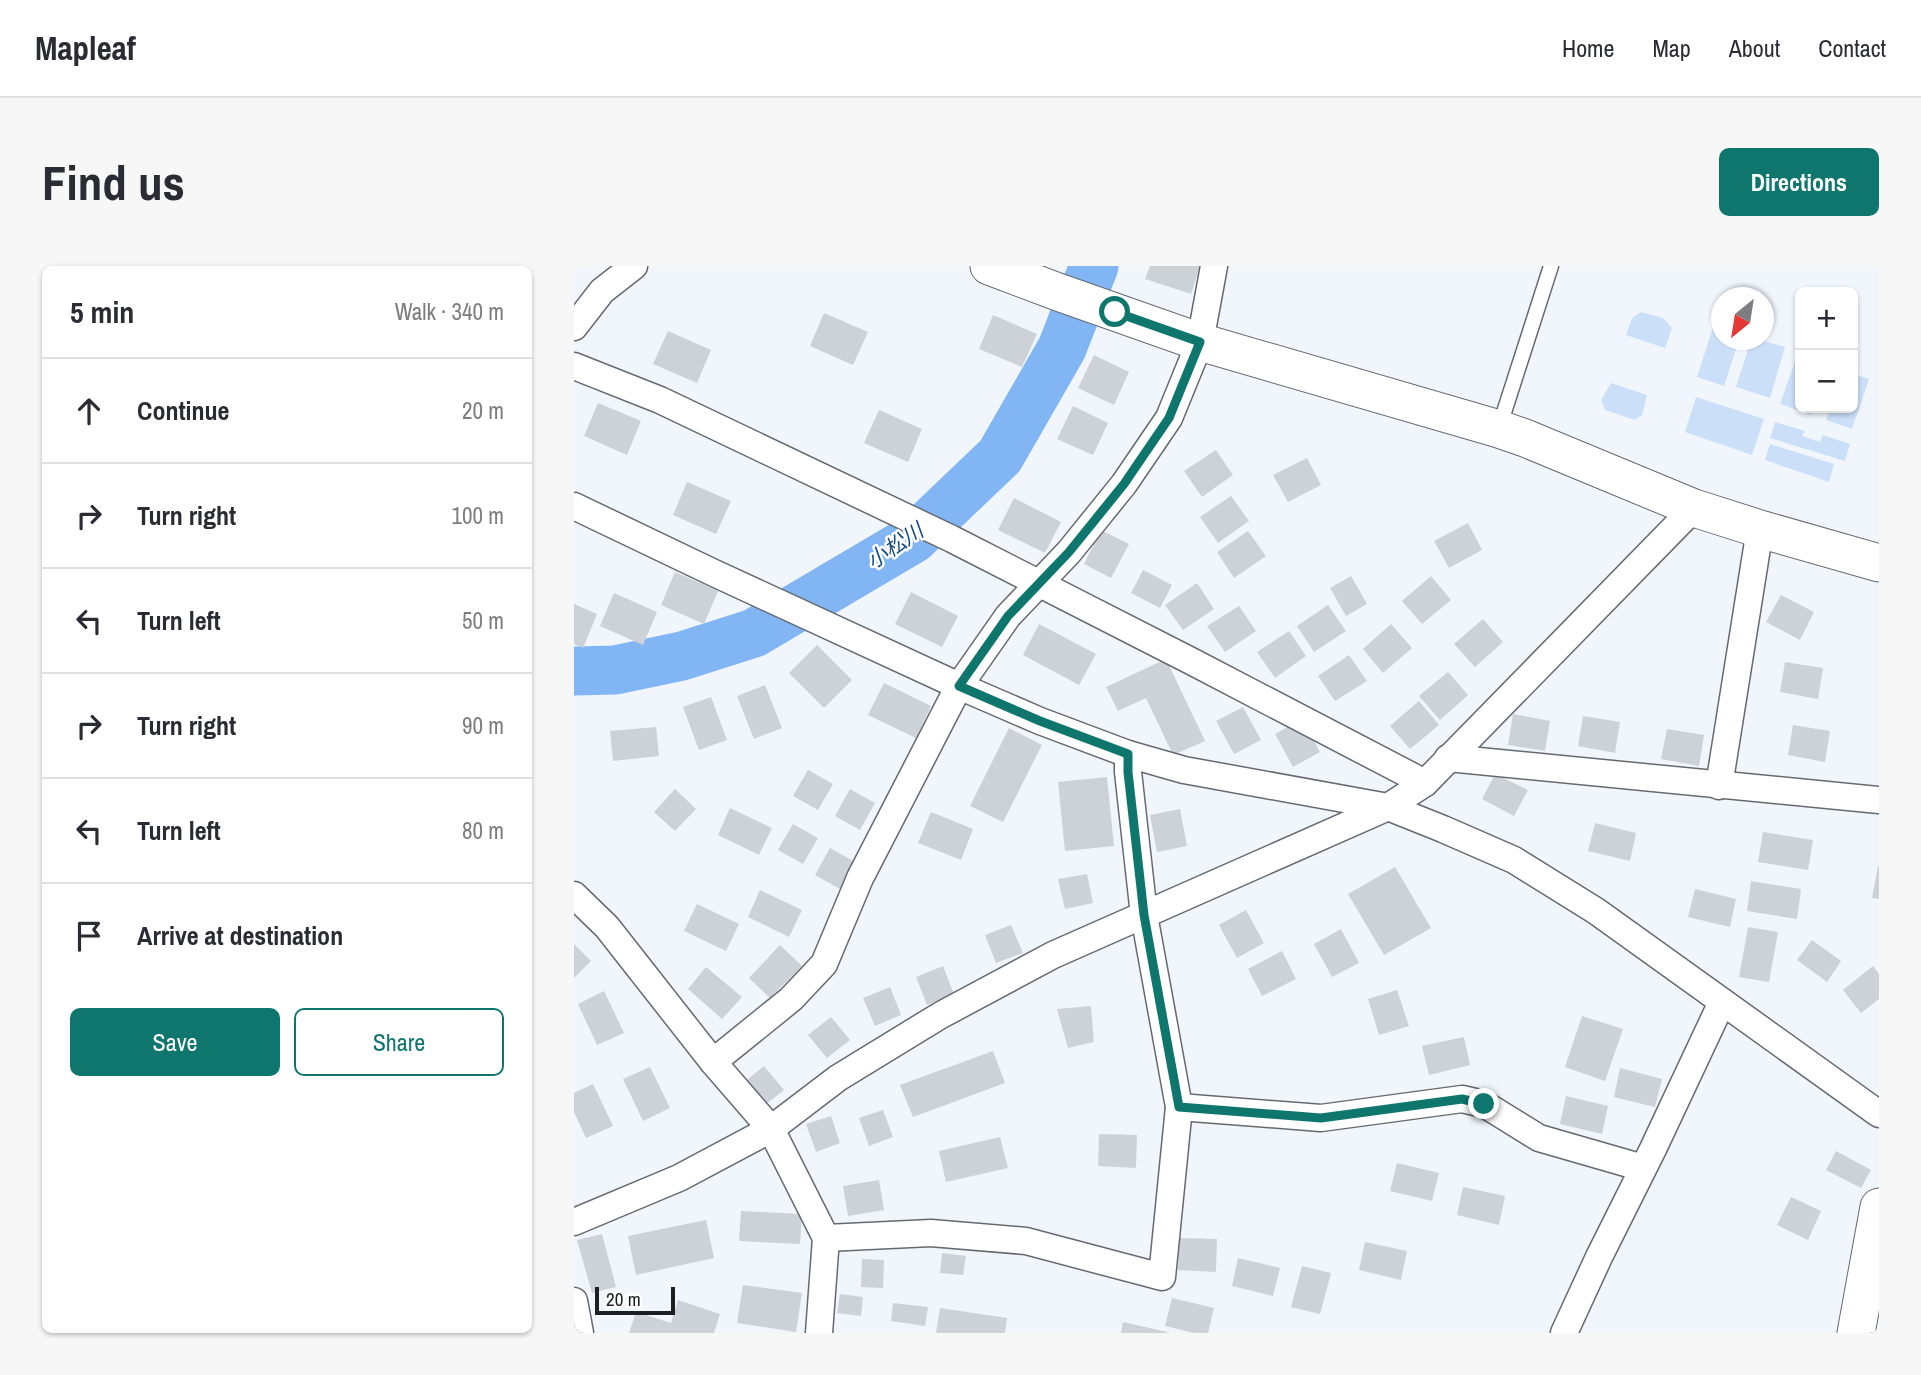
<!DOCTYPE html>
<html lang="en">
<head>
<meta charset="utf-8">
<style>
  body { margin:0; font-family:"Archivo Narrow","Noto Sans JP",sans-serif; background:#f7f7f7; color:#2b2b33 }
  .controls { position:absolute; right:21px; top:21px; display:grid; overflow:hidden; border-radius:10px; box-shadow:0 2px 5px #0004 }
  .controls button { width:63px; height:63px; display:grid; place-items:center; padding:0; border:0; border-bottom:2px solid #e1e1e2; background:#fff; color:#2b2b33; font:35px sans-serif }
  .compass { position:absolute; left:1137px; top:21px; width:63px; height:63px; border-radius:50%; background:#fff; box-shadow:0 2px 5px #0004; rotate:210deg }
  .scale { position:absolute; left:21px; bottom:18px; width:80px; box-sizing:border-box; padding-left:7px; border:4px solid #1c1e20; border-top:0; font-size:19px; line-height:24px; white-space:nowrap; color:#1c1e20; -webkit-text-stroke:5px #fff; paint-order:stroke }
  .stop { position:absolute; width:21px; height:21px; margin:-16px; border:5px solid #0f766e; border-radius:50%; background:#fff }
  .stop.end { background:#0f766e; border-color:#fff; box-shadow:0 2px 7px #0008 }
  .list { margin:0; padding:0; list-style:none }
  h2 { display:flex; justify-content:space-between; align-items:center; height:91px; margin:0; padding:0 28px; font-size:30px }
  h2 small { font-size:23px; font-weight:400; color:#7c7c81 }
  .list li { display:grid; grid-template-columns:46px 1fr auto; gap:21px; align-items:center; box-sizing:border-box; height:105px; padding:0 28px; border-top:2px solid #e1e1e2 }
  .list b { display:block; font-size:26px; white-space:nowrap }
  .list em { font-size:23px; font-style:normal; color:#7c7c81 }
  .actions { display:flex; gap:14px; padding:21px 28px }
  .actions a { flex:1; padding:16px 0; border:2px solid #0f766e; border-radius:10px; text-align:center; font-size:24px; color:#0f766e }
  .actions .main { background:#0f766e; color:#fff }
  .icon { flex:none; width:38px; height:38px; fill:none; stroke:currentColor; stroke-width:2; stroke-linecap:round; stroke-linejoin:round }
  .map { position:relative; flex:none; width:1305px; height:1067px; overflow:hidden; border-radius:10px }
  header { display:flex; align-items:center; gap:42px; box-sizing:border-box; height:98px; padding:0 35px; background:#fff; border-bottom:2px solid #e1e1e2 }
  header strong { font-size:33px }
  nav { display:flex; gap:38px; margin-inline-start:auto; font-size:24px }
  .intro { display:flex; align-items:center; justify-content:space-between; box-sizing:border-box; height:168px; padding:0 42px }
  h1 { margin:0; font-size:49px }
  .button { padding:18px 32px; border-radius:10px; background:#0f766e; color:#fff; font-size:24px; font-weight:700 }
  main { display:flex; gap:42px; padding:0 42px }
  aside { flex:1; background:#fff; border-radius:10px; box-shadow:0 2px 5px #0004 }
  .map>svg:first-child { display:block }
</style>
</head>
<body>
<header>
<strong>Mapleaf</strong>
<nav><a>Home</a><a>Map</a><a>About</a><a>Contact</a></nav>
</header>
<div class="intro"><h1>Find us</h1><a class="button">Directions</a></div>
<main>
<aside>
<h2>5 min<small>Walk · 340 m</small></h2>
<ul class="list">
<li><svg class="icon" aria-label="ahead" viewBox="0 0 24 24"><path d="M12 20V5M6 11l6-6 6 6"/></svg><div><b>Continue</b></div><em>20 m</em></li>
<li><svg class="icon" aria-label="right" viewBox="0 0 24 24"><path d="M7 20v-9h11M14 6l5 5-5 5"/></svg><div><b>Turn right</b></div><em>100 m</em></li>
<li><svg class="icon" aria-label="left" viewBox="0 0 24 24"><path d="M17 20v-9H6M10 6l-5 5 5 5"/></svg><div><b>Turn left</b></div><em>50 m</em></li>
<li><svg class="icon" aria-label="right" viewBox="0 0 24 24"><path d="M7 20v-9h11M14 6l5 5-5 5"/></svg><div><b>Turn right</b></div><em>90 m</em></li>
<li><svg class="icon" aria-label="left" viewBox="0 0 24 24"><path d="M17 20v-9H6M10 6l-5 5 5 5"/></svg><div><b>Turn left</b></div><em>80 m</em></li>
<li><svg class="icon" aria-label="arrive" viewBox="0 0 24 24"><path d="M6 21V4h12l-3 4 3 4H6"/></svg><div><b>Arrive at destination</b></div></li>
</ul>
<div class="actions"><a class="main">Save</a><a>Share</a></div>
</aside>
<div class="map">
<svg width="1305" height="1067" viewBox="0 0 1305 1067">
  <rect width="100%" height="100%" fill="#f0f6fc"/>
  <g fill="#cbdff8">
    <path d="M1067 46 1089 52 1098 62 1091 82 1052 69 1058 52Z"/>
    <path d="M1140 58 1147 61 1148 74H1165L1150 120 1123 111Z"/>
    <path d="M1177 74H1187L1211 81 1196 132 1162 121Z"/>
    <path d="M1224 87 1226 88V142H1239L1237 149 1206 138Z"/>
    <path d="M1279 108 1295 113 1278 163 1252 154 1256 142H1279Z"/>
    <path d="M1037 117 1073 129 1068 149 1061 154 1031 144 1027 134Z"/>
    <path d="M1122 131 1190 153 1178 189 1111 166Z"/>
    <path d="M1201 156 1231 165 1228 170 1246 176 1249 169 1276 178 1271 195 1196 172Z"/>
    <path d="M1196 178 1260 198 1255 216 1191 194Z"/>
  </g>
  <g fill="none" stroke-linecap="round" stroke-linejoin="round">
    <path stroke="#82b5f4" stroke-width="49" d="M0 405 41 404 108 390 180 367 339 273 426 190 488 82 520 0"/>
  </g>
  <g fill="#ccd2d8">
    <path d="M576 0H626L617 28 571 13Z"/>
    <path d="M250 47 294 66 279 99 236 80Z"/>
    <path d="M419 49 463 68 448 101 405 83Z"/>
    <path d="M94 65 137 84 123 117 79 98Z"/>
    <path d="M520 89 555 106 540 139 504 122Z"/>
    <path d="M24 137 67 155 53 189 10 170Z"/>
    <path d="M499 140 534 157 519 189 483 173Z"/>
    <path d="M305 144 348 163 334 196 290 177Z"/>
    <path d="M642 184 659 209 628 231 610 205Z"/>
    <path d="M733 192 747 219 714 236 699 209Z"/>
    <path d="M113 216 157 235 142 268 99 249Z"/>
    <path d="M657 230 675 255 644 277 626 251Z"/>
    <path d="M440 232 487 256 471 287 424 264Z"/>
    <path d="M894 257 908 284 875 302 860 275Z"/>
    <path d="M527 264 555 278 537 312 510 298Z"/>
    <path d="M674 265 692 290 660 312 643 286Z"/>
    <path d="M569 304 598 319 586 342 557 327Z"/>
    <path d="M101 306 144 325 130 358 87 339Z"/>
    <path d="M777 310 793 338 772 350 756 322Z"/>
    <path d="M857 310 877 334 848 358 828 335Z"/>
    <path d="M623 317 640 343 609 364 591 339Z"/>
    <path d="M337 326 384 350 368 381 321 358Z"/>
    <path d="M40 327 83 346 69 379 26 360Z"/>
    <path d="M1207 329 1240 346 1226 374 1192 356Z"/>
    <path d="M0 338 23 348 9 382 0 378Z"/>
    <path d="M754 339 772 365 740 386 723 360Z"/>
    <path d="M665 340 682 365 651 386 633 360Z"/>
    <path d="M909 353 929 376 901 401 880 378Z"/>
    <path d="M465 358 522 388 505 419 449 389Z"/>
    <path d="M817 358 838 382 809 407 789 383Z"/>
    <path d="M715 365 732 390 701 412 683 386Z"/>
    <path d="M243 379 278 414 250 442 215 407Z"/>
    <path d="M775 389 793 415 761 435 744 410Z"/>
    <path d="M592 393 631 475 599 489 572 432 544 445 532 421Z"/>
    <path d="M1211 396 1249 402 1244 433 1206 426Z"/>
    <path d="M874 406 894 429 866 454 845 430Z"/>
    <path d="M310 417 357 440 342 472 294 449Z"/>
    <path d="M191 419 208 462 180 473 163 430Z"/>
    <path d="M137 431 153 474 125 484 109 441Z"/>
    <path d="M845 435 865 459 836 483 816 460Z"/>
    <path d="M669 441 687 474 660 488 642 455Z"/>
    <path d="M939 448 976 455 971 485 934 479Z"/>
    <path d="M1009 450 1046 456 1041 487 1004 480Z"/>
    <path d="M728 453 746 486 719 501 701 468Z"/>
    <path d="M1219 459 1256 465 1251 496 1214 489Z"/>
    <path d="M82 461 85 490 39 495 36 465Z"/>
    <path d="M435 462 468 479 429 556 396 540Z"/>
    <path d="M1093 463 1130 469 1125 500 1087 493Z"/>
    <path d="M234 504 259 518 244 544 219 530Z"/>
    <path d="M921 508 954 524 940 550 908 533Z"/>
    <path d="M533 511 540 580 491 585 484 516Z"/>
    <path d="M101 523 122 543 101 565 80 546Z"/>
    <path d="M276 523 301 537 286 564 261 550Z"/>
    <path d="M156 542 198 562 185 589 144 569Z"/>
    <path d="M606 543 613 580 583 586 576 549Z"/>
    <path d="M357 546 399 563 387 594 344 577Z"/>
    <path d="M1021 557 1062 567 1056 595 1014 585Z"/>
    <path d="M219 558 244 572 229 598 204 584Z"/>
    <path d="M1189 566 1239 574 1234 604 1184 596Z"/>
    <path d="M256 582 281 596 266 623 241 609Z"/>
    <path d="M1304 600H1305V633L1298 632Z"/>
    <path d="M821 601 857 662 810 689 774 628Z"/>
    <path d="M513 608 519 637 491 643 484 613Z"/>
    <path d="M1177 615 1227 623 1223 653 1173 645Z"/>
    <path d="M1121 623 1162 633 1156 661 1114 651Z"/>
    <path d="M186 624 228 644 215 671 174 651Z"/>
    <path d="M123 638 165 658 152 685 110 665Z"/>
    <path d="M672 644 690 677 663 692 645 659Z"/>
    <path d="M437 659 449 687 422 697 411 669Z"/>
    <path d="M1174 661 1204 666 1195 716 1165 711Z"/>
    <path d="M767 663 785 697 758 711 740 678Z"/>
    <path d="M1238 674 1267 695 1253 716 1223 694Z"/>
    <path d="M0 678 17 695 0 712Z"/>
    <path d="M206 679 228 700 196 732 175 712Z"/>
    <path d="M708 685 722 713 688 730 674 703Z"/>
    <path d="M369 700 380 728 353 739 342 711Z"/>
    <path d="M1299 700 1305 708V733L1287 747 1269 724Z"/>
    <path d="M132 701 168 731 148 753 114 723Z"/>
    <path d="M316 721 327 749 301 760 289 732Z"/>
    <path d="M823 724 835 760 805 769 794 733Z"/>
    <path d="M30 725 50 767 23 779 4 738Z"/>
    <path d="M517 740 520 776 494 782 483 743Z"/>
    <path d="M1008 750 1049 763 1031 815 991 801Z"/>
    <path d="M257 751 276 774 253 792 234 769Z"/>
    <path d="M890 771 896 799 855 809 848 780Z"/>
    <path d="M419 785 431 817 339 851 326 819Z"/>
    <path d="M190 800 210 824 187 842 168 818Z"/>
    <path d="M76 801 96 842 69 855 49 813Z"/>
    <path d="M1046 802 1088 813 1081 841 1040 831Z"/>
    <path d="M19 818 39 860 12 872 0 846V827Z"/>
    <path d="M992 830 1034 840 1028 868 986 858Z"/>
    <path d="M309 844 319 871 295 880 285 852Z"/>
    <path d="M257 850 266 877 242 886 232 858Z"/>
    <path d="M525 868 563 869 562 902 524 900Z"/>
    <path d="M426 871 434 902 372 916 365 885Z"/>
    <path d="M1262 885 1297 904 1287 922 1252 904Z"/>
    <path d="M823 897 865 907 858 935 816 925Z"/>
    <path d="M305 914 310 944 274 950 269 920Z"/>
    <path d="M889 921 931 930 925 959 883 949Z"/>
    <path d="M1217 931 1247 945 1234 974 1203 959Z"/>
    <path d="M167 945 228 948 226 978 165 975Z"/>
    <path d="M132 954 140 992 62 1009 54 970Z"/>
    <path d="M28 968 42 1021 18 1027 3 974Z"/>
    <path d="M605 972 643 973 642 1006 604 1004Z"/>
    <path d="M791 976 833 985 827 1014 785 1004Z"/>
    <path d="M368 987 392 990 389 1009 366 1007Z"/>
    <path d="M664 992 706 1002 699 1030 658 1020Z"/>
    <path d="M288 993 310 994 309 1022 287 1021Z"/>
    <path d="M728 1000 757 1007 746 1048 717 1041Z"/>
    <path d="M169 1019 228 1027 222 1066 163 1057Z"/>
    <path d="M266 1028 289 1031 287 1050 263 1047Z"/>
    <path d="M598 1032 640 1042 634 1067H620L591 1060Z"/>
    <path d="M104 1034 146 1048 140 1067H55L62 1046 97 1057Z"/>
    <path d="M319 1037 354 1041 351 1060 317 1055Z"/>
    <path d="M366 1042 433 1052 431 1067H362Z"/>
    <path d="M549 1056 593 1066V1067H547Z"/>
  </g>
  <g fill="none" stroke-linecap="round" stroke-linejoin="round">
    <defs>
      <path id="lane" d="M925 162 977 0"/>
      <g id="street">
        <path d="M0 61 28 25 60 0"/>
        <path d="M0 100 86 134 378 273 617 395 851 517"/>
        <path d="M0 240 140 307 385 420 466 455 554 488 610 504 814 541 869 563 940 594 1022 645 1305 848"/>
        <path d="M874 492 1305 534"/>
        <path d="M1145 520 1186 263"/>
        <path d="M0 629 33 661 139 796 197 863 252 972 245 1067"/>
        <path d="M139 796 217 733 250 698 286 612 385 420 434 350 495 286 550 218 595 152 626 76 640 0"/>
        <path d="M605 841 747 852 888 833 910 838 965 872 1069 902"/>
        <path d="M0 956 105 912 197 863 264 812 367 749 479 689 814 541 851 517 1120 242"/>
        <path d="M252 972 357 967 452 975 588 1011 605 841 570 649 554 506V488"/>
        <path d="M0 1035 6 1067"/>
        <path d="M990 1067 1025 991 1079 883 1148 736"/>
      </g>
      <g id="secondary">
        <path d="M415 0 484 26 626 76 925 163 951 172 1120 242 1186 263 1305 297"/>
        <path d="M1282 1067 1305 941"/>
      </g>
    </defs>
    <use href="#lane" stroke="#656a70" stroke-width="17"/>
    <use href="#street" stroke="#656a70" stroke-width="29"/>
    <use href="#secondary" stroke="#656a70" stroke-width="39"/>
    <use href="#lane" stroke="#fff" stroke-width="14"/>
    <use href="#street" stroke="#fff" stroke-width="26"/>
    <use href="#secondary" stroke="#fff" stroke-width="37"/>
  </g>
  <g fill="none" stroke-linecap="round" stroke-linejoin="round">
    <path stroke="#0f766e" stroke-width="9" d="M541 46 626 76 595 152 550 218 495 286 434 350 385 420 466 455 554 488V506L570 649 605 841 747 852 888 833 910 838"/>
  </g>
  <g text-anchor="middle" stroke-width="5" stroke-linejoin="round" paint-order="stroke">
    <g font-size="21" font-style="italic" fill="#144880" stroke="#fff">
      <text transform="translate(321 280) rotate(-34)" y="7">小松川</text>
    </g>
  </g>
</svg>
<div class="controls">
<button>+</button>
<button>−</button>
</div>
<svg class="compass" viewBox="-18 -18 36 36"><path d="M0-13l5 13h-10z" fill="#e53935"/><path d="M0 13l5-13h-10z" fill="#7c7c81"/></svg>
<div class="scale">20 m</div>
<div class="stop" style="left:541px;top:46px"></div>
<div class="stop end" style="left:910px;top:838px"></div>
</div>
</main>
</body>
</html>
